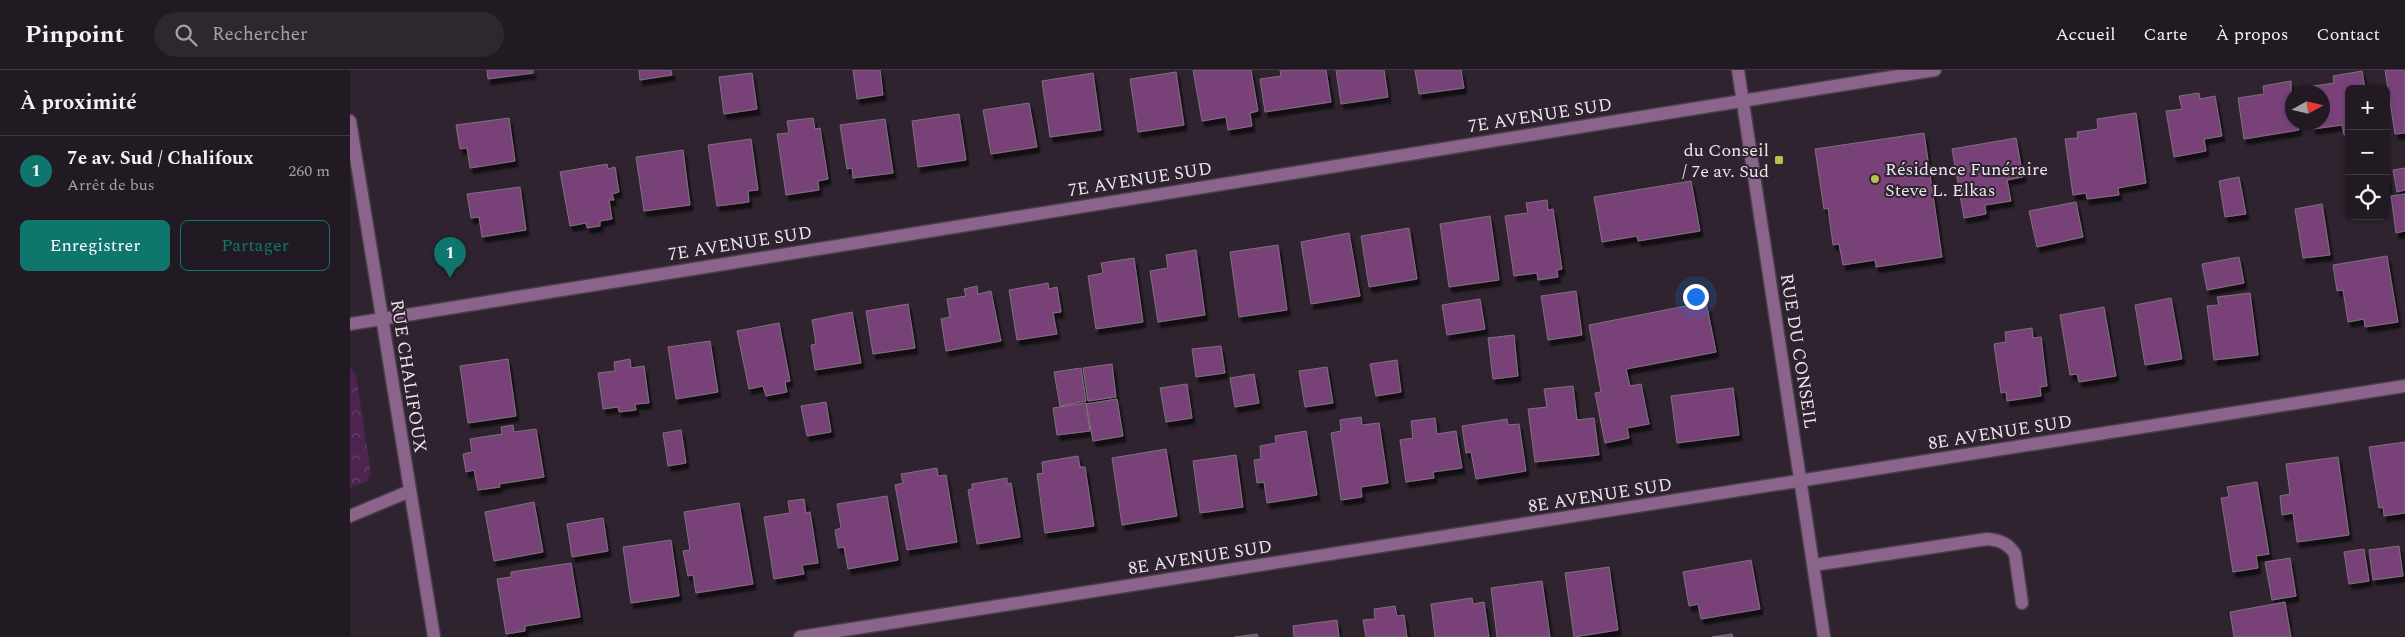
<!DOCTYPE html>
<html lang="fr">
<head>
<meta charset="utf-8">
<style>
  body { margin:0; font-family:Spectral,serif; background:#2e272f; color:#f1f3f6 }
  .controls { position:absolute; right:15px; top:15px; display:grid; overflow:hidden; border-radius:8px; box-shadow:0 1px 4px #0004 }
  .controls button { width:45px; height:45px; display:grid; place-items:center; padding:0; border:0; border-bottom:1px solid #3f3840; background:#221a22; color:#f1f3f6; font:25px sans-serif }
  .compass { position:absolute; left:1935px; top:15px; width:45px; height:45px; border-radius:50%; background:#221a22; box-shadow:0 1px 4px #0004; rotate:82deg }
  .you { position:absolute; left:1345px; top:226px; width:18px; height:18px; margin:-12px; border:4px solid #fff; border-radius:50%; background:#1a73e8; box-shadow:0 0 0 8px #1a73e833 }
  .badge { display:grid; place-items:center; width:32px; height:32px; border-radius:50%; background:#0f766e; color:#fff; font-size:16px; font-weight:700 }
  .pin { position:absolute; translate:-50% -41px; filter:drop-shadow(0 1px 2px #0008) }
  .pin::after { content:''; position:absolute; top:26px; width:18px; height:15px; background:inherit; clip-path:polygon(0 0,100% 0,50% 100%) }
  .list { margin:0; padding:0; list-style:none }
  h2 { display:flex; justify-content:space-between; align-items:center; height:65px; margin:0; padding:0 20px; font-size:21px }
  h2 small { font-size:16px; font-weight:400; color:#a2a1a5 }
  .list li { display:grid; grid-template-columns:32px 1fr auto; gap:15px; align-items:center; box-sizing:border-box; height:70px; padding:0 20px; border-top:1px solid #3f3840 }
  .list b { display:block; font-size:19px; white-space:nowrap }
  .list p { margin:0; font-size:16px; white-space:nowrap; color:#a2a1a5 }
  .list em { font-size:16px; font-style:normal; color:#a2a1a5 }
  .actions { display:flex; gap:10px; padding:15px 20px }
  .actions a { flex:1; padding:11px 0; border:1px solid #0f766e; border-radius:8px; text-align:center; font-size:18px; color:#0f766e }
  .actions .main { background:#0f766e; color:#fff }
  .icon { flex:none; width:28px; height:28px; fill:none; stroke:currentColor; stroke-width:2; stroke-linecap:round; stroke-linejoin:round }
  .map { position:relative; flex:none; width:2055px; height:567px; overflow:hidden }
  header { display:flex; align-items:center; gap:30px; box-sizing:border-box; height:70px; padding:0 25px; background:#221a22; border-bottom:1px solid #3f3840 }
  header strong { font-size:24px }
  nav { display:flex; gap:28px; margin-inline-start:auto; font-size:18px }
  .search { width:350px; height:45px; background:#2e272f; display:flex; align-items:center; gap:12px; box-sizing:border-box; padding:0 18px; border-radius:28px; color:#a2a1a5; font-size:19px }
  main { display:flex }
  aside { flex:1; background:#221a22 }
  .map>svg:first-child { display:block }
</style>
</head>
<body>
<header>
<strong>Pinpoint</strong>
<div class="search"><svg class="icon" aria-label="search" viewBox="0 0 24 24"><circle cx="10" cy="10" r="6"/><path d="M15 15l6 6"/></svg>Rechercher</div>
<nav><a>Accueil</a><a>Carte</a><a>À propos</a><a>Contact</a></nav>
</header>
<main>
<aside>
<h2>À proximité<small></small></h2>
<ul class="list">
<li><span class="badge">1</span><div><b>7e av. Sud / Chalifoux</b><p>Arrêt de bus</p></div><em>260 m</em></li>
</ul>
<div class="actions"><a class="main">Enregistrer</a><a>Partager</a></div>
</aside>
<div class="map">
<svg width="2055" height="567" viewBox="0 0 2055 567">
  <defs>
    <pattern id="park-crowns" width="20" height="18" patternUnits="userSpaceOnUse" patternTransform="scale(1.25)"><rect width="20" height="18" fill="#4d244f"/><path d="M2 6a3 3 0 1 1 6 0M12 15a3 3 0 1 1 6 0" fill="none" stroke="#674469"/></pattern>
    <filter id="shadow"><feDropShadow dx="3" dy="5.5" stdDeviation="1" flood-color="#0009"/></filter>
  </defs>
  <rect width="100%" height="100%" fill="#2e232e"/>
  <path fill="url(#park-crowns)" d="M0 298 6 304 21 403 17 411 0 418Z"/>
  <g fill="#784379" stroke="#7e717e" filter="url(#shadow)">
    <path d="M137 0H183V3L138 9Z"/>
    <path d="M289 0H321L322 5 290 10Z"/>
    <path d="M503 0H530L533 25 507 29Z"/>
    <path d="M843 0H901L908 41 900 43 902 56 878 60 876 47 852 51Z"/>
    <path d="M930 0H976L981 32 915 42 910 9 931 6Z"/>
    <path d="M986 0H1034L1038 27 991 34Z"/>
    <path d="M1065 0H1111L1114 18 1069 24Z"/>
    <path d="M2035 0H2055V63L2045 64Z"/>
    <path d="M2012 1 2015 19H1999V64L1994 65 1992 55 1963 59 1962 52H1972V22H1958L1957 17 1984 13 1983 6Z"/>
    <path d="M826 2 834 55 788 62 780 9Z"/>
    <path d="M402 3 407 39 374 44 369 7Z"/>
    <path d="M743 3 751 60 700 67 692 11Z"/>
    <path d="M1941 11 1942 52H1948L1949 60 1894 69 1888 28 1914 24 1913 16Z"/>
    <path d="M1849 23 1850 29 1865 26 1872 66 1854 69 1856 81 1824 87 1816 41 1832 39 1829 26Z"/>
    <path d="M679 33 687 77 641 84 633 40Z"/>
    <path d="M1786 43 1796 113 1768 118 1769 125 1737 129 1736 123 1723 125 1715 69 1728 68 1727 62 1748 59 1747 49Z"/>
    <path d="M609 44 616 90 568 97 562 51Z"/>
    <path d="M159 48 165 91 120 98 117 78 110 79 106 55Z"/>
    <path d="M463 48 465 59 470 58 478 109 468 111 469 120 436 125 427 64 439 63 437 51Z"/>
    <path d="M535 49 543 103 503 108 502 98 497 99 490 55Z"/>
    <path d="M1574 63 1592 187 1526 197 1525 190 1493 195 1489 174 1483 175 1478 138 1474 139 1465 79Z"/>
    <path d="M1666 68 1673 107 1657 110 1661 131 1635 135 1636 144 1614 148 1602 79Z"/>
    <path d="M401 69 408 120 398 121 399 132 367 136 358 75Z"/>
    <path d="M333 80 340 135 294 141 286 87Z"/>
    <path d="M257 94 258 99 265 97 269 122 262 124 264 130H259L262 149 250 151V156L237 158 236 153 220 156 210 102Z"/>
    <path d="M2055 98V120L2047 122 2043 100Z"/>
    <path d="M2036 99 2039 118H2036Z"/>
    <path d="M1889 107 1896 144 1875 147 1869 111Z"/>
    <path d="M1341 111 1350 161 1288 171 1287 166 1252 172 1244 127Z"/>
    <path d="M170 117 176 160 132 167 129 147 121 148 117 124Z"/>
    <path d="M2055 124V161L2046 163 2041 126Z"/>
    <path d="M1197 130 1198 140 1203 139 1212 199 1207 200 1208 207 1188 210 1187 203 1164 206 1155 146 1178 143 1176 133Z"/>
    <path d="M1726 132 1733 167 1687 177 1679 141Z"/>
    <path d="M1972 134 1980 185 1953 188 1945 139Z"/>
    <path d="M1140 146 1149 210 1099 217 1090 154Z"/>
    <path d="M1059 158 1067 209 1019 217 1011 166Z"/>
    <path d="M999 163 1010 226 961 234 951 172Z"/>
    <path d="M928 175 937 240 889 247 880 182Z"/>
    <path d="M846 180 855 245 808 252 800 201 818 198 816 185Z"/>
    <path d="M2037 186 2048 252 2015 257 2014 249 1998 252 1993 220 1987 221 1983 195Z"/>
    <path d="M1889 187 1894 213 1857 220 1852 194Z"/>
    <path d="M784 188 793 252 746 259 738 206 753 203 751 193Z"/>
    <path d="M698 213 699 219 707 217 711 242 703 243 707 264 667 270 659 220Z"/>
    <path d="M627 216 628 224 641 221 651 271 596 281 591 249 600 247 597 229 616 226 614 219Z"/>
    <path d="M1226 221 1232 265 1198 270 1191 226Z"/>
    <path d="M1900 223 1908 285 1864 290 1857 236 1869 235 1867 227Z"/>
    <path d="M1821 228 1832 289 1795 295 1785 235Z"/>
    <path d="M1130 229 1135 259 1097 265 1092 235Z"/>
    <path d="M1356 232 1366 282 1276 299 1280 316 1291 314 1299 354 1277 358 1279 368 1255 373 1245 323 1251 322 1239 255Z"/>
    <path d="M558 234 565 278 523 284 516 241Z"/>
    <path d="M1754 237 1766 306 1729 312 1727 304 1720 305 1710 245Z"/>
    <path d="M502 242 511 293 465 300 461 275 466 274 462 250Z"/>
    <path d="M429 253 440 311 435 312 437 322 416 326 413 316 399 319 387 261Z"/>
    <path d="M1682 258 1683 268 1691 267 1697 316 1690 317 1691 326 1657 331 1656 322 1651 323 1644 274 1656 272 1655 262Z"/>
    <path d="M1164 265 1168 306 1143 309 1138 268Z"/>
    <path d="M360 271 368 322 326 329 318 277Z"/>
    <path d="M871 276 875 303 846 307 842 279Z"/>
    <path d="M158 289 166 346 118 353 110 296Z"/>
    <path d="M280 289 281 298 294 296 299 333 285 334 286 340 269 342 268 337 253 339 248 303 265 301 264 292Z"/>
    <path d="M1047 290 1051 322 1026 326 1020 294Z"/>
    <path d="M762 294 766 327 738 331 733 298Z"/>
    <path d="M977 297 983 333 955 337 949 301Z"/>
    <path d="M731 298 736 331 710 336 704 302Z"/>
    <path d="M904 304 909 333 885 337 880 308Z"/>
    <path d="M837 314 842 348 816 352 810 318Z"/>
    <path d="M1223 316 1227 350 1244 348 1249 385 1185 392 1178 339 1197 337 1194 319Z"/>
    <path d="M1383 318 1389 365 1327 373 1321 326Z"/>
    <path d="M767 329 773 366 743 371 736 334Z"/>
    <path d="M476 332 481 362 457 366 451 336Z"/>
    <path d="M736 333 740 361 707 365 703 338Z"/>
    <path d="M1011 347 1012 355 1029 353 1038 413 1011 417 1012 427 991 430 981 363 991 361 990 350Z"/>
    <path d="M1085 348 1087 364 1106 361 1112 398 1083 402 1084 408 1056 412 1050 370 1063 368 1061 351Z"/>
    <path d="M1157 349 1158 355 1169 354 1176 401 1126 409 1121 382 1116 383 1112 356Z"/>
    <path d="M163 355 164 362 186 359 194 407 149 414 150 417 128 420 124 400 116 402 113 384 122 382 120 369 152 364 151 357Z"/>
    <path d="M331 360 336 393 318 396 313 363Z"/>
    <path d="M956 361 967 425 917 433 914 412 907 413 904 390 911 389 910 376 926 373 925 366Z"/>
    <path d="M2055 372V443L2034 446 2033 437 2029 438 2019 377Z"/>
    <path d="M816 379 827 446 772 455 762 388Z"/>
    <path d="M886 385 893 437 850 443 843 391Z"/>
    <path d="M728 386 730 397H735L744 456 695 463 687 404 693 403 692 392Z"/>
    <path d="M1988 387 1999 465 1947 472 1943 443 1932 445 1930 426 1940 424 1936 394Z"/>
    <path d="M587 398 588 406 596 405 607 472 557 480 545 415 553 413 551 404Z"/>
    <path d="M657 408V414L661 413 670 467 627 474 618 420 622 419V414Z"/>
    <path d="M1907 412 1919 484 1906 486 1908 498 1883 502 1871 428 1879 427 1877 417Z"/>
    <path d="M537 426 548 490 498 499 494 477 488 478 485 460 491 458 487 434Z"/>
    <path d="M454 429 456 443 460 442 468 493 452 495 454 504 424 509 414 447 440 443 438 431Z"/>
    <path d="M184 432 193 482 144 491 135 442Z"/>
    <path d="M389 433 403 514 346 523 343 505 338 506 333 481 340 480 334 442Z"/>
    <path d="M253 448 258 481 222 487 217 454Z"/>
    <path d="M321 470 329 526 281 533 273 477Z"/>
    <path d="M2049 476 2053 506 2023 510 2019 480Z"/>
    <path d="M2014 479 2019 511 1999 514 1994 482Z"/>
    <path d="M1940 488 1946 526 1922 530 1915 492Z"/>
    <path d="M1401 490 1410 539 1351 549 1348 534 1339 536 1333 502Z"/>
    <path d="M221 493 230 547 175 556V561L156 564 147 509 161 507V502Z"/>
    <path d="M1259 497 1268 560 1224 567 1215 503Z"/>
    <path d="M1192 511 1200 567H1147L1141 518Z"/>
    <path d="M1122 528 1123 534 1134 532 1139 567H1085L1081 534Z"/>
    <path d="M1935 532 1941 567H1884L1880 542Z"/>
    <path d="M1045 536 1047 546 1054 545 1057 567H1016L1013 550 1025 549 1024 539Z"/>
    <path d="M987 550 989 567H944L943 556Z"/>
    <path d="M907 564 908 567H885Z"/>
    <path d="M1382 564 1383 567H1362Z"/>
  </g>
  <g fill="none" stroke-linecap="round" stroke-linejoin="round">
    <defs>
      <g id="minor">
        <path d="M1388 0 1474 567"/>
        <path d="M0 51 84 567"/>
        <path d="M0 254 1585 0"/>
        <path d="M0 446 60 421"/>
        <path d="M1464 495 1637 469C1649 470 1658 473 1665 484L1672 533"/>
        <path d="M450 567 2055 316"/>
      </g>
    </defs>
    <use href="#minor" stroke="#493e49" stroke-width="15"/>
    <use href="#minor" stroke="#8a648b" stroke-width="12"/>
  </g>
  <g fill="#b3c24b" stroke="#2e232e" stroke-width="2">
    <rect x="1424" y="85" width="10" height="10" rx="2.5"/>
    <circle cx="1525" cy="109" r="5"/>
  </g>
  <g text-anchor="middle" stroke-width="4" stroke-linejoin="round" paint-order="stroke">
    <g font-size="18" fill="#ede5ed" stroke="#2e232e">
      <text transform="translate(1190 45) rotate(-9)" y="6">7E AVENUE SUD</text>
      <text transform="translate(790 109) rotate(-9)" y="6">7E AVENUE SUD</text>
      <text transform="translate(390 173) rotate(-9)" y="6">7E AVENUE SUD</text>
      <text transform="translate(1449 281) rotate(81)" y="6">RUE DU CONSEIL</text>
      <text transform="translate(59 306) rotate(81)" y="6">RUE CHALIFOUX</text>
      <text transform="translate(1650 362) rotate(-9)" y="6">8E AVENUE SUD</text>
      <text transform="translate(1250 425) rotate(-9)" y="6">8E AVENUE SUD</text>
      <text transform="translate(850 487) rotate(-9)" y="6">8E AVENUE SUD</text>
    </g>
    <g font-size="18" fill="#ede5ed" stroke="#2e232e" text-anchor="end">
      <text x="1419" y="86">du Conseil<tspan x="1419" dy="21">/ 7e av. Sud</tspan></text>
      <text x="1535" y="105" text-anchor="start">Résidence Funéraire<tspan x="1535" dy="21">Steve L. Elkas</tspan></text>
    </g>
  </g>
</svg>
<div class="controls">
<button>+</button>
<button>−</button>
<button><svg class="icon" aria-label="locate" viewBox="0 0 24 24"><circle cx="12" cy="12" r="6"/><path d="M12 2v4M12 18v4M2 12h4M18 12h4"/></svg></button>
</div>
<svg class="compass" viewBox="-18 -18 36 36"><path d="M0-13l5 13h-10z" fill="#e53935"/><path d="M0 13l5-13h-10z" fill="#a2a1a5"/></svg>
<div class="you"></div>
<div class="pin badge" style="left:100px;top:208px">1</div>
</div>
</main>
</body>
</html>
